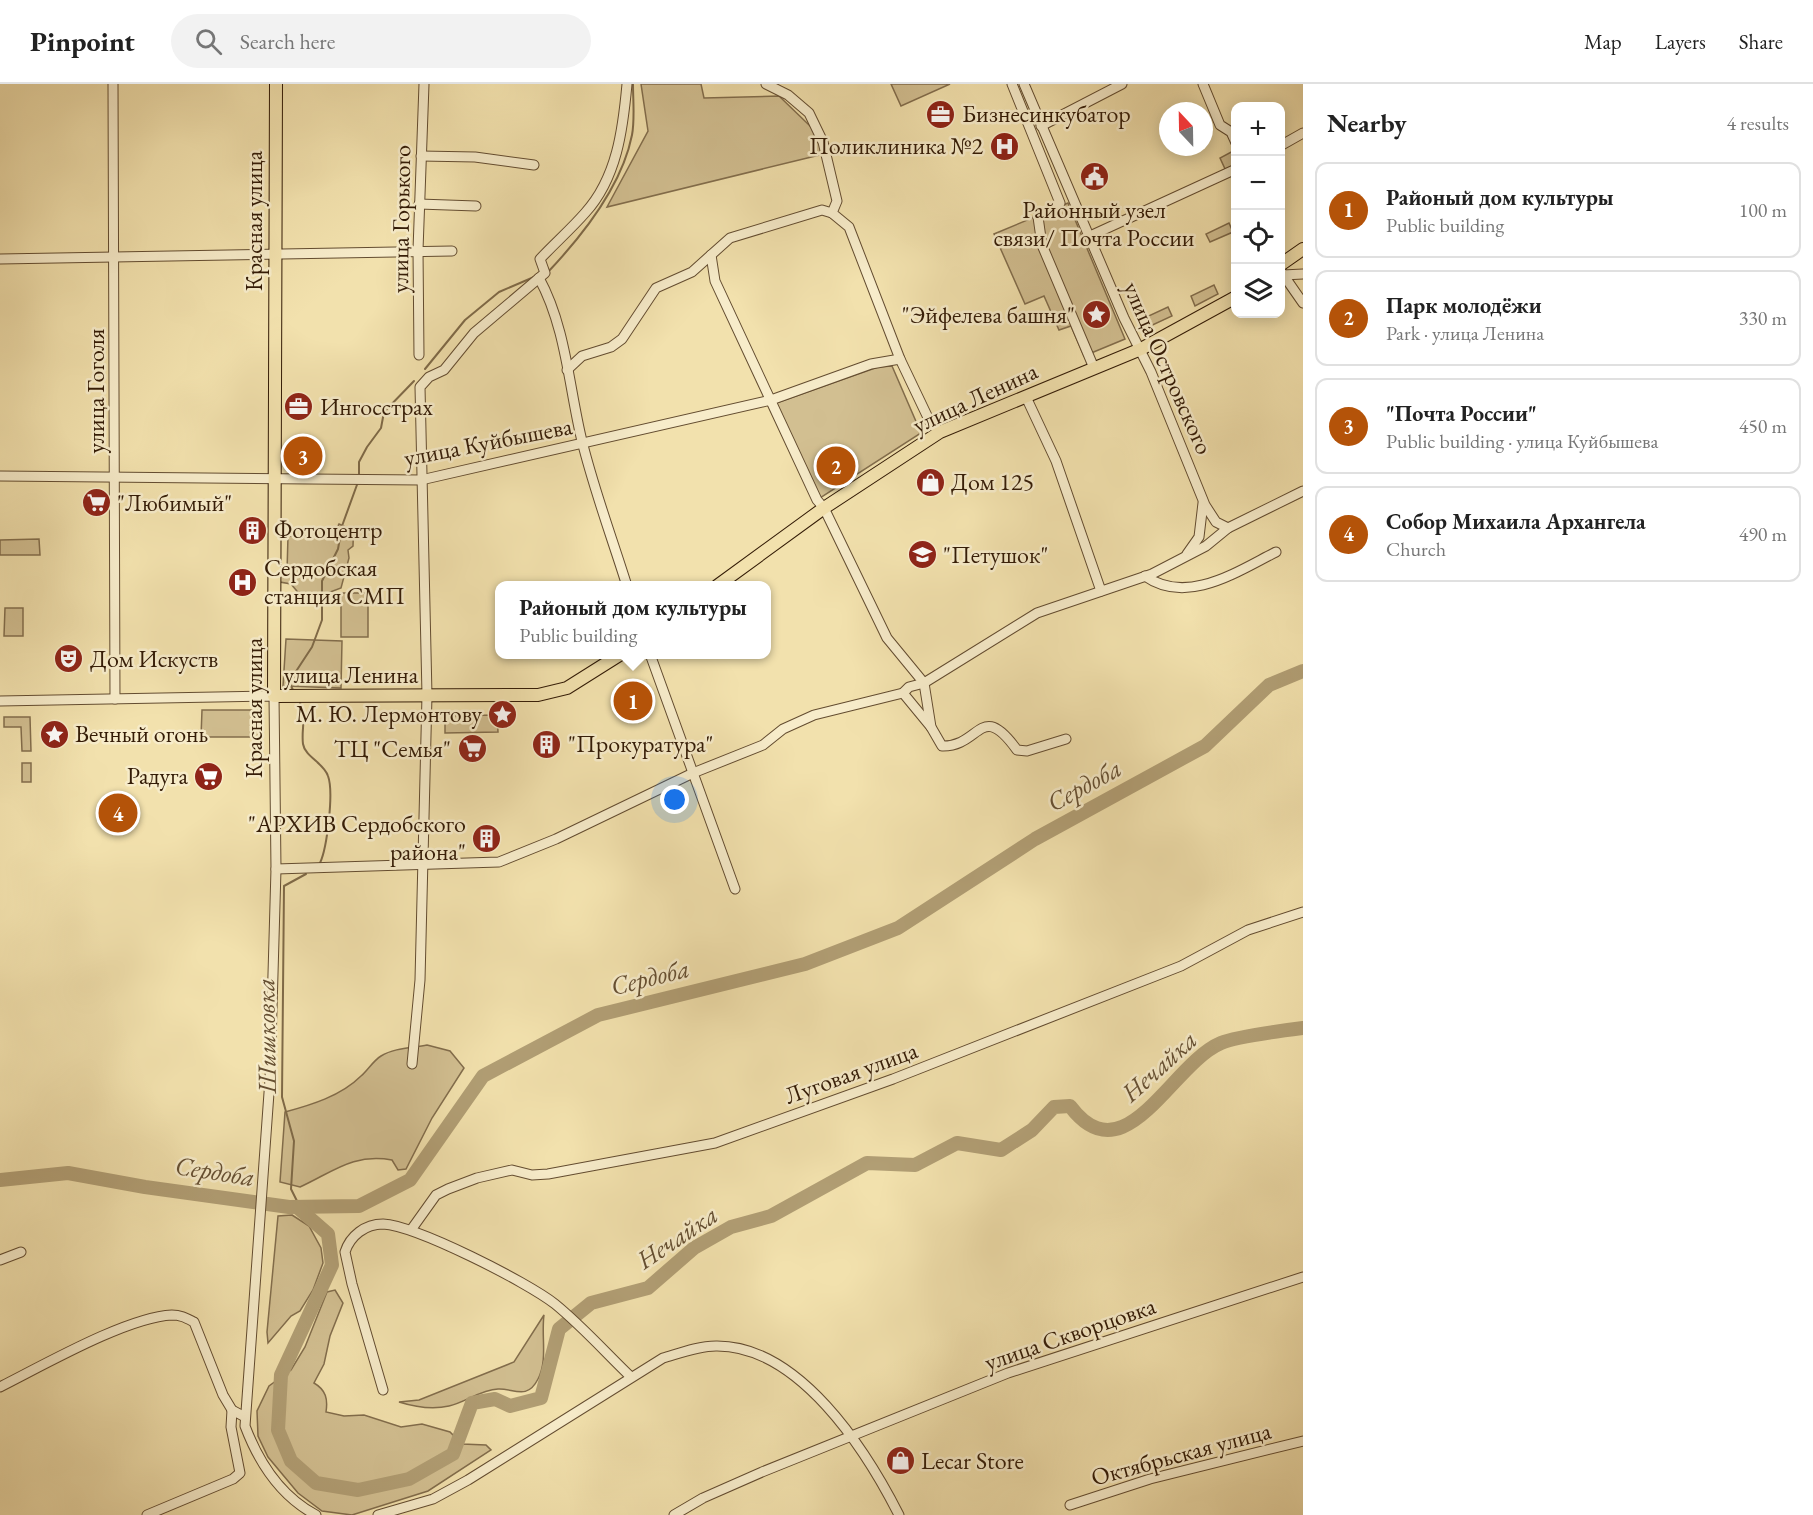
<!DOCTYPE html>
<html lang="en">
<head>
<meta charset="utf-8">
<style>
  body { margin:0; font-family:"EB Garamond",serif; background:#f2f2f2; color:#222 }
  .controls { position:absolute; right:18px; top:18px; display:grid; overflow:hidden; border-radius:12px; box-shadow:0 3px 15px #0003 }
  .controls button { width:54px; height:54px; display:grid; place-items:center; padding:0; border:0; border-bottom:2px solid #e0e0e0; background:#fff; color:#222; font:30px sans-serif }
  .compass { position:absolute; left:1159px; top:18px; width:54px; height:54px; border-radius:50%; background:#fff; box-shadow:0 3px 15px #0003; rotate:338deg }
  .you { position:absolute; left:675px; top:716px; width:21px; height:21px; margin:-15px; border:4px solid #fff; border-radius:50%; background:#1a73e8; box-shadow:0 0 0 9px #1a73e833 }
  .badge { display:grid; place-items:center; width:39px; height:39px; border-radius:50%; background:#b45309; color:#fff; font-size:20px; font-weight:700 }
  .pin { position:absolute; translate:-50% -50%; border:3px solid #fff; box-shadow:0 2px 6px #0006 }
  .popup { position:absolute; left:495px; top:497px; width:276px; height:78px; box-sizing:border-box; display:grid; place-content:center; border-radius:12px; background:#fff; filter:drop-shadow(0 2px 4px #0005); font-size:20px; white-space:nowrap; color:#767676 }
  .popup b { font-size:22px; color:#222 }
  .popup::after { content:''; position:absolute; left:50%; top:100%; margin-left:-12px; border:12px solid transparent; border-top-color:#fff }
  .list { margin:0; padding:0; list-style:none }
  h2 { display:flex; justify-content:space-between; align-items:center; height:78px; margin:0; padding:0 24px; font-size:26px }
  h2 small { font-size:20px; font-weight:400; color:#767676 }
  .list li { display:grid; grid-template-columns:39px 1fr auto; gap:18px; align-items:center; box-sizing:border-box; height:96px; margin:0 12px 12px; padding:0 12px; border:2px solid #e0e0e0; border-radius:12px }
  .list b { display:block; font-size:22px; white-space:nowrap }
  .list p { margin:0; font-size:20px; white-space:nowrap; color:#767676 }
  .list em { font-size:20px; font-style:normal; color:#767676 }
  .icon { flex:none; width:33px; height:33px; fill:none; stroke:currentColor; stroke-width:2; stroke-linecap:round; stroke-linejoin:round }
  .map { position:relative; flex:none; width:1303px; height:1431px; overflow:hidden }
  header { display:flex; align-items:center; gap:36px; box-sizing:border-box; height:84px; padding:0 30px; background:#fff; border-bottom:2px solid #e0e0e0 }
  header strong { font-size:28px }
  nav { display:flex; gap:33px; margin-inline-start:auto; font-size:21px }
  .search { width:420px; height:54px; background:#f2f2f2; display:flex; align-items:center; gap:15px; box-sizing:border-box; padding:0 21px; border-radius:33px; color:#767676; font-size:22px }
  main { display:flex }
  aside { flex:1; background:#fff }
  .map>svg:first-child { display:block }
</style>
</head>
<body>
<header>
<strong>Pinpoint</strong>
<div class="search"><svg class="icon" aria-label="search" viewBox="0 0 24 24"><circle cx="10" cy="10" r="6"/><path d="M15 15l6 6"/></svg>Search here</div>
<nav><a>Map</a><a>Layers</a><a>Share</a></nav>
</header>
<main>
<div class="map">
<svg width="1303" height="1431" viewBox="0 0 1303 1431">
  <rect width="100%" height="100%" fill="#f2e1ad"/>
  <filter id="stains"><feTurbulence type="fractalNoise" baseFrequency=".00333" numOctaves="4"/><feColorMatrix values="0 0 0 0 .2 0 0 0 0 .09 0 0 0 0 .02 0 0 0 .5 -.17"/></filter>
  <radialGradient id="worn" r=".72"><stop offset=".6" stop-color="#630" stop-opacity="0"/><stop offset="1" stop-color="#630" stop-opacity=".3"/></radialGradient>
  <g fill="#d2bf91" stroke="#826d4c" stroke-width="1.5">
    <path d="M641 0H701L704 14 779 12 836 67 607 123 648 47Z"/>
    <path d="M891 0H950L901 22Z"/>
    <path d="M1235 66V82L1226 87 1220 74Z"/>
    <path d="M1068 119 1125 255 1084 272 1071 242 1059 246 1044 212 1025 220 994 150Z"/>
    <path d="M1229 139 1233 148 1210 158 1206 150Z"/>
    <path d="M1214 201 1218 210 1195 222 1191 212Z"/>
    <path d="M1168 223 1172 232 1146 244 1142 235Z"/>
    <path d="M892 282 921 349 817 416 776 319 878 283Z"/>
    <path d="M339 440C352 445 354 448 353 462L348 466 349 474 341 504 317 513 301 512 291 500 280 498V489L287 488 288 452 332 453Z"/>
    <path d="M39 455 40 471H0V456Z"/>
    <rect x="341" y="509" width="27" height="44"/>
    <path d="M5 524H23V552H4Z"/>
    <path d="M286 555 342 557 341 604 283 602Z"/>
    <path d="M202 626H263V653H201Z"/>
    <path d="M497 631 498 648 445 649V632Z"/>
    <path d="M4 633H30L31 667H22L21 643H4Z"/>
    <rect x="22" y="679" width="9" height="19"/>
    <path d="M427 961 450 967 464 984 432 1034 406 1085 398 1086 392 1076C353 1069 333 1088 300 1103L280 1098 285 1028C311 1021 341 1012 361 992 368 986 373 977 381 972 394 964 411 964 427 961Z"/>
    <path d="M292 1131 309 1142 321 1164 323 1179 313 1206 300 1227 291 1232 268 1259 267 1248 278 1132Z"/>
    <path d="M335 1206 343 1219 330 1252 324 1280 314 1299C326 1306 328 1315 326 1328L344 1332 364 1331 401 1343 422 1340 450 1348 462 1360 486 1361 491 1366 428 1407 352 1431 322 1427 298 1409 268 1373 258 1352 257 1327 269 1302 291 1286 305 1263 327 1208Z"/>
    <path d="M544 1231C541 1252 548 1276 538 1295 527 1317 513 1304 498 1305 480 1306 466 1318 449 1322 432 1326 415 1323 399 1318L419 1316 514 1278Z"/>
  </g>
  <g fill="none" stroke-linecap="round" stroke-linejoin="round">
    <g stroke="#7f6a48" stroke-width="2">
      <path d="M548 188C583 151 622 102 632 51 635 35 633 17 633 0"/>
      <path d="M425 285 465 236 499 208 534 193"/>
      <path d="M359 392V378L367 363 381 344 384 328 414 297"/>
      <path d="M293 606 289 598 312 563 322 536V497L338 465 342 442 358 398"/>
      <path d="M300 619C307 632 301 645 303 660 305 673 324 679 328 692 334 708 327 764 320 779"/>
      <path d="M300 1123 291 1105 294 1057 282 1013 284 802 306 790"/>
    </g>
    <g stroke="#b19e74" stroke-width="14">
      <path d="M0 1096 68 1089 145 1103 289 1123 359 1122 410 1096 483 992 598 931 805 880 898 844 1035 755 1205 662 1269 601 1303 587"/>
      <path d="M297 1123 328 1150 332 1181 281 1291 278 1346 291 1377 316 1399 358 1406 409 1395 453 1370 472 1319 495 1315 510 1322 541 1314 559 1245 591 1219 648 1204 694 1164 731 1143 771 1132 867 1079 915 1081 957 1059 1001 1066 1032 1046 1054 1023 1070 1022C1125 1095 1171 980 1221 959 1235 953 1287 946 1303 944"/>
    </g>
    <defs>
      <g id="minor">
        <path d="M113 0 115 615"/>
        <path d="M766 0 788 11 809 29 823 58 837 117 832 129 849 143 900 275 931 340 940 348"/>
        <path d="M1012 0 1060 119 1038 133 1042 161 1094 284"/>
        <path d="M1024 0 1124 234 1151 288 1205 421 1216 438 1228 444"/>
        <path d="M1203 0 1220 41 1231 48 1236 59"/>
        <path d="M1041 42 1122 0"/>
        <path d="M1280 62 1303 49"/>
        <path d="M421 72 475 73 534 81"/>
        <path d="M419 120 476 122"/>
        <path d="M1090 152 1236 85"/>
        <path d="M711 171 715 197 817 416 824 424 887 554 924 599 931 643 942 662C981 663 980 615 1017 666L1027 667 1066 655"/>
        <path d="M0 175 452 167"/>
        <path d="M1280 186 1303 219"/>
        <path d="M1283 191 1303 190"/>
        <path d="M539 194C566 243 569 304 582 357 594 406 612 454 627 502"/>
        <path d="M419 271 418 166 424 0"/>
        <path d="M567 286 582 272 611 263 622 255 656 204 692 188 730 154 822 126 832 129"/>
        <path d="M1026 313 1056 377 1101 507"/>
        <path d="M0 392 421 396 771 316 871 280 900 275"/>
        <path d="M1187 470 1199 453 1203 419"/>
        <path d="M1145 492C1187 522 1238 487 1276 468"/>
        <path d="M650 570 735 805"/>
        <path d="M903 609 931 643"/>
        <path d="M0 617 274 612 276 785 270 995 245 1342C259 1379 280 1412 316 1431"/>
        <path d="M276 785 499 778 556 755 693 689 763 661 783 645 814 631 903 609 909 603 924 599 1037 529 1152 490 1206 462 1228 444 1303 407"/>
        <path d="M412 980 420 896 427 611 420 303 429 293 444 286 474 249 545 189 540 175C555 159 571 145 585 129 617 94 623 45 627 0"/>
        <path d="M411 1146 436 1111 448 1105 477 1094 512 1086 532 1091 548 1090 715 1059 893 995 1181 882 1248 846 1303 828"/>
        <path d="M0 1176 21 1168"/>
        <path d="M0 1303C42 1282 127 1233 172 1231 181 1231 186 1234 194 1238L223 1311 232 1326 245 1333"/>
        <path d="M383 1306 352 1200 345 1168C350 1152 365 1140 383 1140 417 1142 527 1198 555 1220 582 1242 606 1269 631 1293"/>
        <path d="M1070 1421 1150 1395 1303 1357"/>
        <path d="M147 1431 233 1395 240 1389 231 1343 232 1326"/>
        <path d="M378 1431 433 1415 468 1396 663 1274C680 1269 698 1262 716 1262 799 1261 866 1366 899 1431"/>
        <path d="M674 1431 703 1414 762 1388 1008 1289 1303 1193"/>
      </g>
      <g id="major">
        <path d="M276 0 274 612 538 611 567 604 621 570"/>
        <path d="M1280 181 1303 165"/>
        <path d="M717 502 824 424 940 348 1141 265 1236 213"/>
      </g>
    </defs>
    <use href="#minor" stroke="#634c30" stroke-width="11"/>
    <use href="#major" stroke="#331b06" stroke-width="14"/>
    <use href="#minor" stroke="#f7ecca" stroke-width="9"/>
    <use href="#major" stroke="#f2e1ad" stroke-width="12"/>
  </g>
  <defs>
    <symbol id="office-disc" viewBox="-11 -11 22 22"><circle r="9.5" fill="#8f2418" stroke="#f7ecca"/><path d="M-6-3h4V-5.5h4V-3h4V5H-6ZM-1-4.5V-3h2v-1.5ZM-6 0V1H6V0Z" fill="#fff"/></symbol>
    <symbol id="hospital-disc" viewBox="-11 -11 22 22"><circle r="9.5" fill="#8f2418" stroke="#f7ecca"/><path d="M-5-5h3v3.5h4V-5h3V5h-3V1.5h-4V5h-3Z" fill="#fff"/></symbol>
    <symbol id="civic-disc" viewBox="-11 -11 22 22"><circle r="9.5" fill="#8f2418" stroke="#f7ecca"/><path d="M-.6-6.5H3V-4.5H.6V-3L4-1V1h2V6H-6V1h2V-1L-.6-3ZM-1.2 2.5V6h2.4V2.5Z" fill="#fff"/></symbol>
    <symbol id="sight-disc" viewBox="-11 -11 22 22"><circle r="9.5" fill="#8f2418" stroke="#f7ecca"/><path d="M0-6L1.8-2.2L6-1.7L2.9 1.2L3.7 5.4L0 3.3L-3.7 5.4L-2.9 1.2L-6-1.7L-1.8-2.2Z" fill="#fff"/></symbol>
    <symbol id="shop-disc" viewBox="-11 -11 22 22"><circle r="9.5" fill="#8f2418" stroke="#f7ecca"/><path d="M-5-2.5h2.3a2.7 3.5 0 0 1 5.4 0H5L5.5 6h-11ZM-1.5-2.5h3a1.5 2.3 0 0 0-3 0Z" fill="#fff"/></symbol>
    <symbol id="supermarket-disc" viewBox="-11 -11 22 22"><circle r="9.5" fill="#8f2418" stroke="#f7ecca"/><path d="M-6-5.5h2.5l.6 2H6L4.5 2H-2.5L-4.4-4H-6ZM-1.5 3.2a1.3 1.3 0 1 0 .1 0ZM3 3.2a1.3 1.3 0 1 0 .1 0Z" fill="#fff"/></symbol>
    <symbol id="building-disc" viewBox="-11 -11 22 22"><circle r="9.5" fill="#8f2418" stroke="#f7ecca"/><path d="M-4-6H4V6H1V3H-1V6H-4ZM-2.5-4.3h1.7v1.8h-1.7ZM.8-4.3h1.7v1.8H.8ZM-2.5-1h1.7V.8h-1.7ZM.8-1h1.7V.8H.8Z" fill="#fff"/></symbol>
    <symbol id="school-disc" viewBox="-11 -11 22 22"><circle r="9.5" fill="#8f2418" stroke="#f7ecca"/><path d="M0-5L7-2L0 1L-7-2ZM-4 1L0 2.5L4 1V4Q0 6-4 4Z" fill="#fff"/></symbol>
    <symbol id="theatre-disc" viewBox="-11 -11 22 22"><circle r="9.5" fill="#8f2418" stroke="#f7ecca"/><path d="M-5-5.5Q0-4 5-5.5V0Q5 5 0 6Q-5 5-5 0ZM-3.3-2.5H-1v1.5H-3.3ZM1-2.5H3.3v1.5H1ZM-2.8 1Q0 5.5 2.8 1Z" fill="#fff"/></symbol>
  </defs>
  <g fill-rule="evenodd">
    <use href="#office-disc" x="924" y="14" width="33" height="33"/>
    <use href="#hospital-disc" x="988" y="46" width="33" height="33"/>
    <use href="#civic-disc" x="1078" y="76" width="33" height="33"/>
    <use href="#sight-disc" x="1080" y="214" width="33" height="33"/>
    <use href="#office-disc" x="282" y="306" width="33" height="33"/>
    <use href="#shop-disc" x="914" y="382" width="33" height="33"/>
    <use href="#supermarket-disc" x="80" y="402" width="33" height="33"/>
    <use href="#building-disc" x="236" y="430" width="33" height="33"/>
    <use href="#school-disc" x="906" y="454" width="33" height="33"/>
    <use href="#hospital-disc" x="226" y="482" width="33" height="33"/>
    <use href="#theatre-disc" x="52" y="558" width="33" height="33"/>
    <use href="#sight-disc" x="486" y="614" width="33" height="33"/>
    <use href="#sight-disc" x="38" y="634" width="33" height="33"/>
    <use href="#building-disc" x="530" y="644" width="33" height="33"/>
    <use href="#supermarket-disc" x="456" y="648" width="33" height="33"/>
    <use href="#supermarket-disc" x="192" y="676" width="33" height="33"/>
    <use href="#building-disc" x="470" y="738" width="33" height="33"/>
    <use href="#shop-disc" x="884" y="1360" width="33" height="33"/>
  </g>
  <g text-anchor="middle" stroke-width="5" stroke-linejoin="round" paint-order="stroke">
    <g font-size="24" fill="#331b06" stroke="#f7ecca" text-anchor="start">
      <text x="962" y="38">Бизнесинкубатор</text>
      <text x="983" y="70" text-anchor="end">Поликлиника №2</text>
      <text x="1094" y="134" text-anchor="middle">Районный узел<tspan x="1094" dy="28">связи/ Почта России</tspan></text>
      <text x="1075" y="239" text-anchor="end">"Эйфелева башня"</text>
      <text x="320" y="331">Ингосстрах</text>
      <text x="951" y="406">Дом 125</text>
      <text x="117" y="427">"Любимый"</text>
      <text x="274" y="454">Фотоцентр</text>
      <text x="943" y="479">"Петушок"</text>
      <text x="264" y="492">Сердобская<tspan x="264" dy="28">станция СМП</tspan></text>
      <text x="90" y="583">Дом Искуств</text>
      <text x="482" y="638" text-anchor="end">М. Ю. Лермонтову</text>
      <text x="75" y="658">Вечный огонь</text>
      <text x="568" y="668">"Прокуратура"</text>
      <text x="451" y="673" text-anchor="end">ТЦ "Семья"</text>
      <text x="188" y="700" text-anchor="end">Радуга</text>
      <text x="466" y="748" text-anchor="end">"АРХИВ Сердобского<tspan x="466" dy="28">района"</tspan></text>
      <text x="921" y="1385">Lecar Store</text>
    </g>
    <g font-size="24" fill="#331b06" stroke="#f7ecca">
      <text transform="translate(401 135) rotate(-89)" y="8">улица Горького</text>
      <text transform="translate(254 137) rotate(-90)" y="8">Красная улица</text>
      <text transform="translate(1168 284) rotate(66)" y="8">улица Островского</text>
      <text transform="translate(96 307) rotate(-90)" y="8">улица Гоголя</text>
      <text transform="translate(975 314) rotate(-25)" y="8">улица Ленина</text>
      <text transform="translate(488 358) rotate(-11)" y="8">улица Куйбышева</text>
      <text x="351" y="599">улица Ленина</text>
      <text transform="translate(254 624) rotate(-90)" y="8">Красная улица</text>
      <text transform="translate(851 989) rotate(-20)" y="8">Луговая улица</text>
      <text transform="translate(1070 1250) rotate(-19)" y="8">улица Скворцовка</text>
      <text transform="translate(1181 1370) rotate(-15)" y="8">Октябрьская улица</text>
    </g>
    <g font-size="26" font-style="italic" fill="#654f32" stroke="#f7ecca">
      <text transform="translate(1084 701) rotate(-29)" y="9">Сердоба</text>
      <text transform="translate(650 893) rotate(-14)" y="9">Сердоба</text>
      <text transform="translate(266 952) rotate(-91)" y="9">Шишковка</text>
      <text transform="translate(1159 982) rotate(-42)" y="9">Нечайка</text>
      <text transform="translate(215 1087) rotate(9)" y="9">Сердоба</text>
      <text transform="translate(677 1153) rotate(-34)" y="9">Нечайка</text>
    </g>
  </g>
  <rect width="100%" height="100%" filter="url(#stains)"/>
  <rect width="100%" height="100%" fill="url(#worn)"/>
</svg>
<div class="controls">
<button>+</button>
<button>−</button>
<button><svg class="icon" aria-label="locate" viewBox="0 0 24 24"><circle cx="12" cy="12" r="6"/><path d="M12 2v4M12 18v4M2 12h4M18 12h4"/></svg></button>
<button><svg class="icon" aria-label="layers" viewBox="0 0 24 24"><path d="M12 4l9 5-9 5-9-5zM3 14l9 5 9-5"/></svg></button>
</div>
<svg class="compass" viewBox="-18 -18 36 36"><path d="M0-13l5 13h-10z" fill="#e53935"/><path d="M0 13l5-13h-10z" fill="#767676"/></svg>
<div class="you"></div>
<div class="pin badge" style="left:633px;top:617px">1</div>
<div class="popup"><b>Районый дом культуры</b>Public building</div>
<div class="pin badge" style="left:836px;top:382px">2</div>
<div class="pin badge" style="left:303px;top:372px">3</div>
<div class="pin badge" style="left:118px;top:729px">4</div>
</div>
<aside>
<h2>Nearby<small>4 results</small></h2>
<ul class="list">
<li><span class="badge">1</span><div><b>Районый дом культуры</b><p>Public building</p></div><em>100 m</em></li>
<li><span class="badge">2</span><div><b>Парк молодёжи</b><p>Park · улица Ленина</p></div><em>330 m</em></li>
<li><span class="badge">3</span><div><b>&quot;Почта России&quot;</b><p>Public building · улица Куйбышева</p></div><em>450 m</em></li>
<li><span class="badge">4</span><div><b>Собор Михаила Архангела</b><p>Church</p></div><em>490 m</em></li>
</ul>
</aside>
</main>
</body>
</html>
